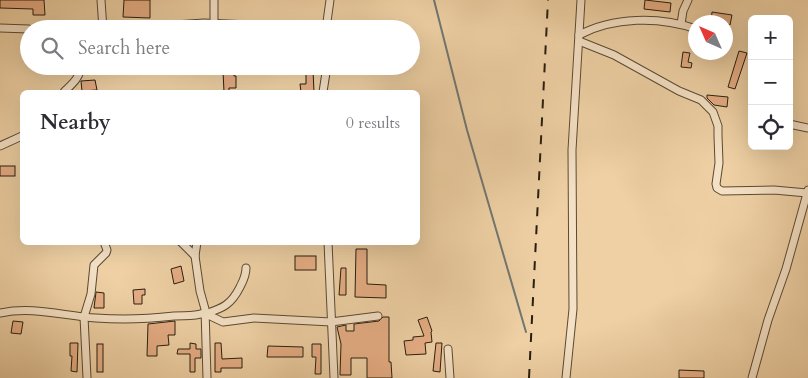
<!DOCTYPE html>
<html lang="en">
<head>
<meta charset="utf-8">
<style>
  body { margin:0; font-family:Cardo,serif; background:#f7f7f7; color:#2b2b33 }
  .controls { position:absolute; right:15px; top:15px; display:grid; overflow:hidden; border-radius:8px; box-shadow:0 5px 20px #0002 }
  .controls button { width:45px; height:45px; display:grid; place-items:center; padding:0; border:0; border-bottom:1px solid #e1e1e2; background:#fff; color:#2b2b33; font:25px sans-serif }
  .compass { position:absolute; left:688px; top:15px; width:45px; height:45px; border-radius:50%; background:#fff; box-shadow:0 5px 20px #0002; rotate:315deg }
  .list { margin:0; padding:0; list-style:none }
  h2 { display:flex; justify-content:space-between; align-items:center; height:65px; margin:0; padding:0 20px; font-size:21px }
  h2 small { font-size:16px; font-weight:400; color:#7c7c81 }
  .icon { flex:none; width:28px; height:28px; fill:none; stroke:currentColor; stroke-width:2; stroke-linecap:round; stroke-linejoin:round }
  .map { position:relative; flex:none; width:808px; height:378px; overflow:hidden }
  .search { position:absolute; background:#fff; box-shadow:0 5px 20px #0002; left:20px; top:20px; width:400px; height:55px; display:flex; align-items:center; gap:12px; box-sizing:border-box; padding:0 18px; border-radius:28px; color:#7c7c81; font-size:19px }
  .panel { position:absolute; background:#fff; box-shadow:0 5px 20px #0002; left:20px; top:90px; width:400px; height:155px; border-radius:8px }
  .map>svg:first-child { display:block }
</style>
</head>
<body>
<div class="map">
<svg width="808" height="378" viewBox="0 0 808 378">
  <rect width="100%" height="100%" fill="#eed0a4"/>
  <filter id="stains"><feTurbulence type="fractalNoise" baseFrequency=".004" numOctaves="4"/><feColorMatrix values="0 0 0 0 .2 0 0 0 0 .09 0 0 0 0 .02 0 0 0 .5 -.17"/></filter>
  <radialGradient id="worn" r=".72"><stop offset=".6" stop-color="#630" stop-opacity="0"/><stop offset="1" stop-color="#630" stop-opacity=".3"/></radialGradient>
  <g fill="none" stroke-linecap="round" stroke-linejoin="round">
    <path stroke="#707771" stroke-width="2" d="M434 0 467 130 526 332"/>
  </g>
  <g fill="#e6ad84" stroke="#291e0f">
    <path d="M0 0H44L45 15H33V9L0 8Z"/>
    <path d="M124 0H150V18L123 17Z"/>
    <path d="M645 0 671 3 670 12 644 9Z"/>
    <path d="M712 12 732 15 730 25 726 24V22H711Z"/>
    <path d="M739 51 747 53 735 89 728 87Z"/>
    <path d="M683 52 690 53 688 62 692 63 691 68 681 67Z"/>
    <path d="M233 70 234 76H236V88H229V92H224L223 71Z"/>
    <path d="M306 70H313L314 92H301L300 84H306Z"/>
    <path d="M95 80 97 90 82 91 81 81Z"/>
    <path d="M707 95 728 97 727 107 714 105 707 98Z"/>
    <rect x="0" y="166" width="15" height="10"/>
    <path d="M356 249H367V284L386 285V298L355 297Z"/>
    <rect x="295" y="256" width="21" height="14"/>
    <path d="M181 266 184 281 174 284 171 269Z"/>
    <path d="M341 268H346V295H339Z"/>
    <path d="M145 289V295H142V304H134L133 290Z"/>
    <path d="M96 292 104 293V308H94Z"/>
    <path d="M383 317H389V362H391L392 378H367V358H351V375H340L341 344 337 327 346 325V331H354V324L379 321Z"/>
    <path d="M427 317 432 331 431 332 432 342 425 343 426 354 406 355 404 341 413 340V337L424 336 418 320Z"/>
    <path d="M13 321 23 322 21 334 11 333Z"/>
    <path d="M175 321V335H168L169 345 157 346V356H147L148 324Z"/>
    <path d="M70 343H78L77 372 71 371 72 356H70Z"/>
    <path d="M190 343 196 344V349H201V358H195V372H190V354H177L178 349H190Z"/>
    <path d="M215 343H221L222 359 242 358V368H221V372H215Z"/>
    <path d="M436 343H442L440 372 433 371Z"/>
    <rect x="97" y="344" width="6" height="28"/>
    <path d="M312 344H321V374H315L316 357H312Z"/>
    <path d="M268 346 303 347V357H267Z"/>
    <path d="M679 370 704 371V378H679Z"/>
  </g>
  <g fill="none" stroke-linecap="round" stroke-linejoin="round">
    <defs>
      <g id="minor">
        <path d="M101 0 103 29"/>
        <path d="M214 0V24"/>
        <path d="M681 24 683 11 688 0"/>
        <path d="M0 28 29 29"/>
        <path d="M115 29 204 23 326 28"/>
        <path d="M326 29 330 0"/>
        <path d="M579 35C613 17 659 16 696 29"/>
        <path d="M579 41 614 55 679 91 701 100 713 112 718 126V136L719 163 716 184 717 188 722 191 774 190 807 193"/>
        <path d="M64 92C72 84 80 78 81 66"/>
        <path d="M323 92 327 66"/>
        <path d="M789 124 808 128"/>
        <path d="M0 146 22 136"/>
        <path d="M181 242 195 256"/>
        <path d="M197 242 195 256 200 291 205 309 207 378"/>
        <path d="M328 242 334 378"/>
        <path d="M0 313C34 306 63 316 96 318 122 320 148 319 174 316 184 315 194 317 204 313L223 322 254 318 331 322 378 316"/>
        <path d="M205 314C223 308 231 305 240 287 243 281 246 276 246 268"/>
        <path d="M448 349 450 378"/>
        <path d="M87 378 84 317 91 294 94 265 106 253 107 250 104 242"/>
        <path d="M566 378 573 309 572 150 581 0"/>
        <path d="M752 378 768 320 786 269 808 190"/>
      </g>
    </defs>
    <use href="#minor" stroke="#5a4a34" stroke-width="9"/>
    <use href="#minor" stroke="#f4e0c4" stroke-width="7"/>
    <path stroke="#291e0f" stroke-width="2" stroke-dasharray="9 9" stroke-linecap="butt" d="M529 378 548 0"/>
  </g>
  <rect width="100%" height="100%" filter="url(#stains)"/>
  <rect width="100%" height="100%" fill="url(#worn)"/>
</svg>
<div class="controls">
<button>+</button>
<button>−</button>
<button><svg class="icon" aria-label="locate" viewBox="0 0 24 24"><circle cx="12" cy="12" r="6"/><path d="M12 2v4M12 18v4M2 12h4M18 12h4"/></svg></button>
</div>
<svg class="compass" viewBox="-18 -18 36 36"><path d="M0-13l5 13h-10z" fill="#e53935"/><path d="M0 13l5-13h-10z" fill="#7c7c81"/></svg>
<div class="search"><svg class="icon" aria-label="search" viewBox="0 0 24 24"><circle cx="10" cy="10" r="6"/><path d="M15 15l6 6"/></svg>Search here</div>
<section class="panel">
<h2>Nearby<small>0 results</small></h2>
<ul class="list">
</ul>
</section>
</div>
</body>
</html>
